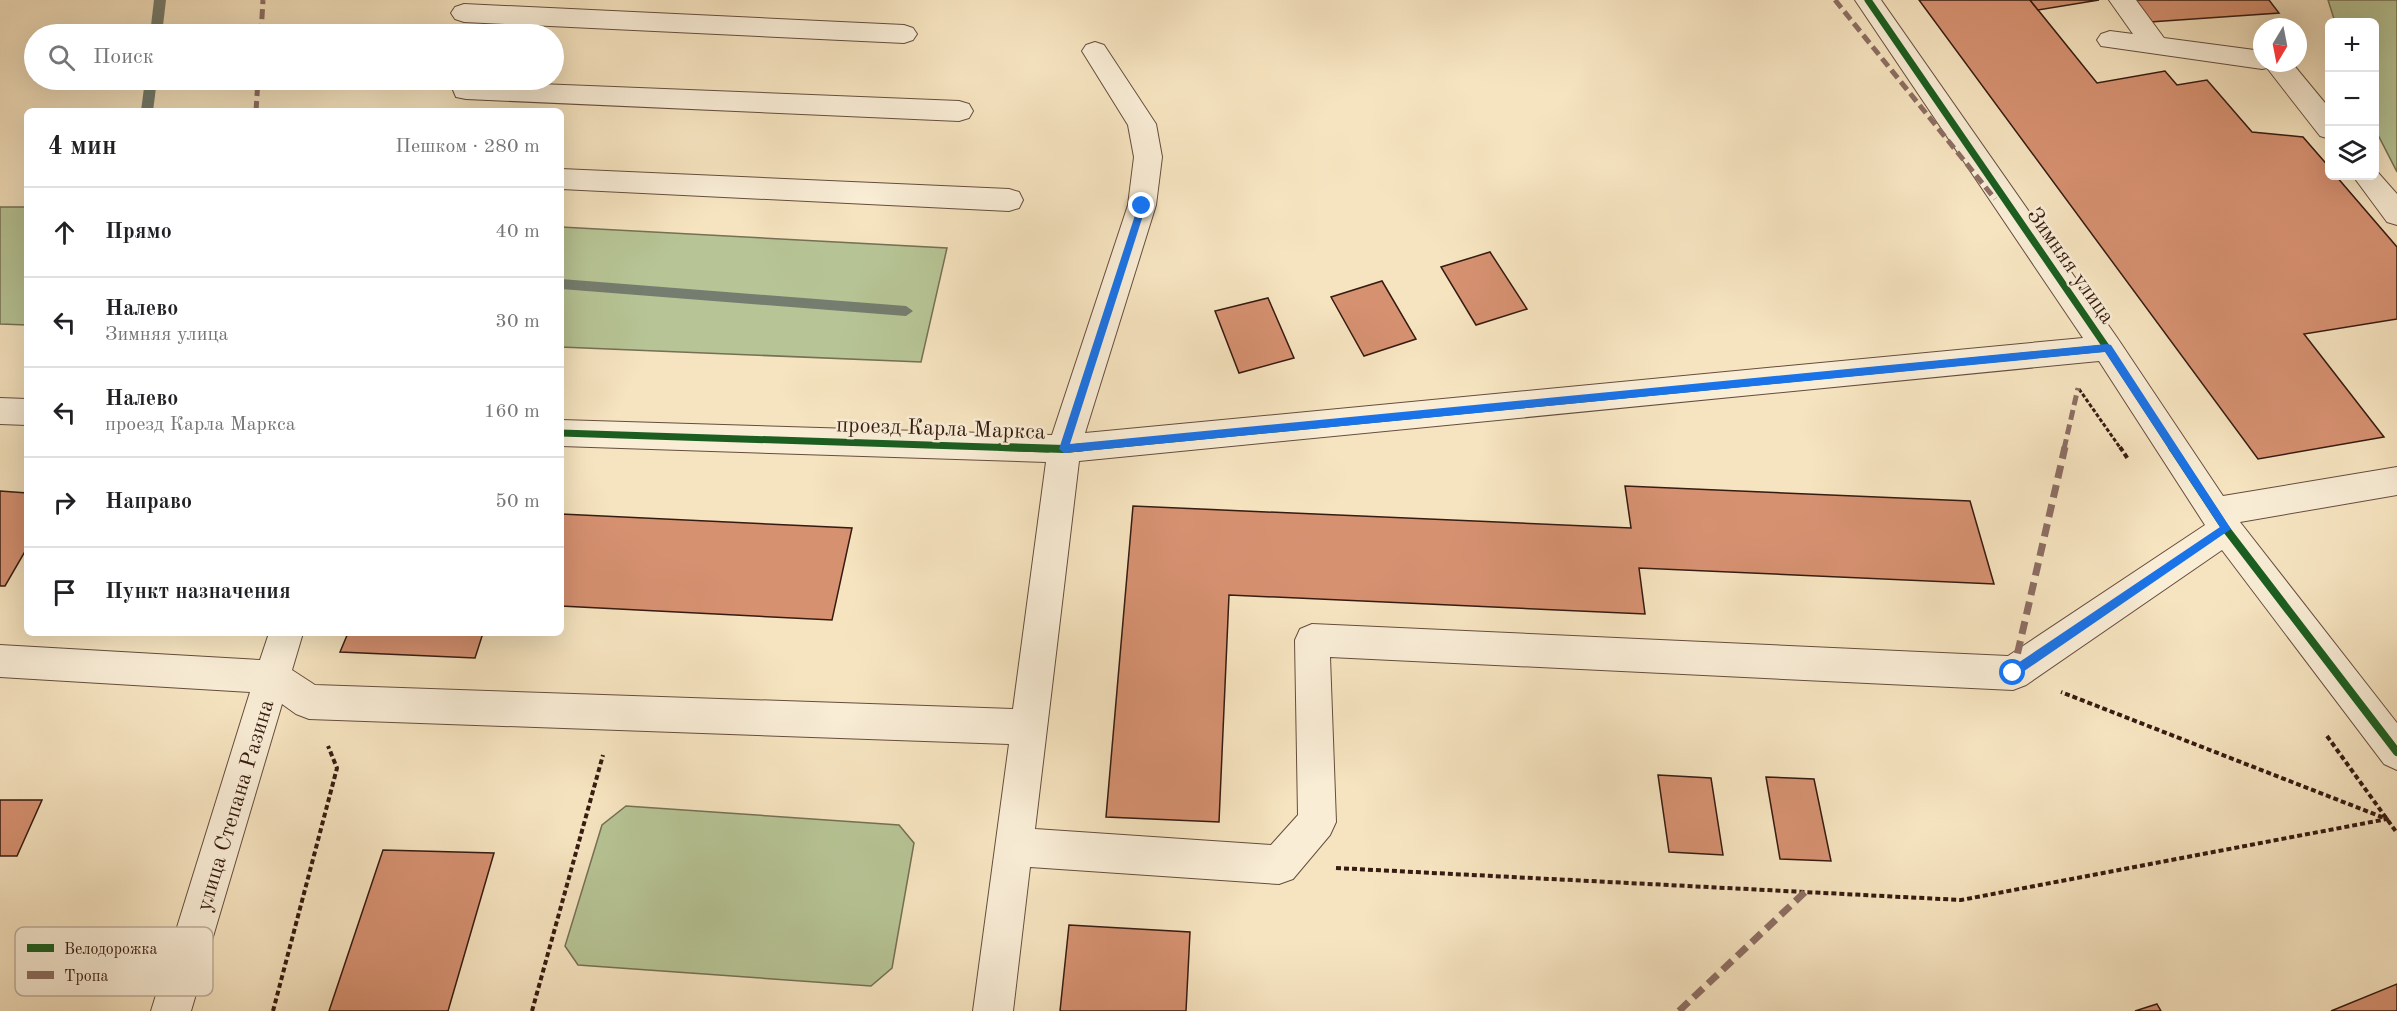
<!DOCTYPE html>
<html lang="ru">
<head>
<meta charset="utf-8">
<style>
  body { margin:0; font-family:"Old Standard TT",serif; background:#f6f6f6; color:#202124 }
  .controls { position:absolute; right:18px; top:18px; display:grid; overflow:hidden; border-radius:9px; box-shadow:0 6px 24px #0002 }
  .controls button { width:54px; height:54px; display:grid; place-items:center; padding:0; border:0; border-bottom:2px solid #e0e0e0; background:#fff; color:#202124; font:30px sans-serif }
  .compass { position:absolute; left:2253px; top:18px; width:54px; height:54px; border-radius:50%; background:#fff; box-shadow:0 6px 24px #0002; rotate:190deg }
  .stop { position:absolute; width:18px; height:18px; margin:-14px; border:4px solid #1a73e8; border-radius:50%; background:#fff }
  .stop.end { background:#1a73e8; border-color:#fff; box-shadow:0 2px 6px #0008 }
  .list { margin:0; padding:0; list-style:none }
  h2 { display:flex; justify-content:space-between; align-items:center; height:78px; margin:0; padding:0 24px; font-size:26px }
  h2 small { font-size:20px; font-weight:400; color:#757577 }
  .list li { display:grid; grid-template-columns:39px 1fr auto; gap:18px; align-items:center; box-sizing:border-box; height:90px; padding:0 24px; border-top:2px solid #e0e0e0 }
  .list b { display:block; font-size:22px; white-space:nowrap }
  .list p { margin:0; font-size:20px; white-space:nowrap; color:#757577 }
  .list em { font-size:20px; font-style:normal; color:#757577 }
  .icon { flex:none; width:33px; height:33px; fill:none; stroke:currentColor; stroke-width:2; stroke-linecap:round; stroke-linejoin:round }
  .map { position:relative; flex:none; width:2397px; height:1011px; overflow:hidden }
  .search { position:absolute; background:#fff; box-shadow:0 6px 24px #0002; left:24px; top:24px; width:540px; height:66px; display:flex; align-items:center; gap:15px; box-sizing:border-box; padding:0 21px; border-radius:33px; color:#757577; font-size:22px }
  .panel { position:absolute; background:#fff; box-shadow:0 6px 24px #0002; left:24px; top:108px; width:540px; height:528px; border-radius:9px }
  .map>svg:first-child { display:block }
</style>
</head>
<body>
<div class="map">
<svg width="2397" height="1011" viewBox="0 0 2397 1011">
  <rect width="100%" height="100%" fill="#f6e4c0"/>
  <filter id="stains"><feTurbulence type="fractalNoise" baseFrequency=".00333" numOctaves="4"/><feColorMatrix values="0 0 0 0 .2 0 0 0 0 .09 0 0 0 0 .02 0 0 0 .5 -.17"/></filter>
  <radialGradient id="worn" r=".72"><stop offset=".6" stop-color="#630" stop-opacity="0"/><stop offset="1" stop-color="#630" stop-opacity=".3"/></radialGradient>
  <g fill="#b7c596" stroke="#767054" stroke-width="1.5">
    <path d="M2328 0H2397V172L2375 129 2374 22H2335Z"/>
    <path d="M0 207H27V325L0 324Z"/>
    <path d="M561 227 947 248 921 362 561 347Z"/>
    <path d="M626 806 899 825 914 843 892 968 871 986 578 965 565 946 602 825Z"/>
  </g>
  <g fill="none" stroke-linecap="round" stroke-linejoin="round">
    <g fill="#747d6f" fill-rule="evenodd">
      <path d="M154 0H166L162 34H150Z"/>
      <path d="M145 80H157L153 111H141Z"/>
      <path d="M561 279 906 306 913 311 906 316 561 289Z"/>
    </g>
  </g>
  <g fill="#d69171" stroke="#361b11" stroke-width="1.5">
    <path d="M1919 0H2030L2097 83 2165 71 2177 85 2207 80 2252 132 2303 137 2330 168V176H2336L2397 247V319L2304 334 2384 437 2258 459Z"/>
    <path d="M2030 0H2099L2038 10Z"/>
    <path d="M2134 0H2269L2279 13 2150 22Z"/>
    <path d="M1490 252 1527 309 1476 325 1441 267Z"/>
    <path d="M1382 281 1416 339 1364 356 1331 297Z"/>
    <path d="M1268 298 1294 358 1239 373 1215 311Z"/>
    <path d="M1625 486 1970 501 1994 584 1639 568 1645 614 1229 595 1219 822 1106 817 1133 506 1631 528Z"/>
    <path d="M0 491 27 493V548L5 586H0Z"/>
    <path d="M561 514 852 528 832 620 561 606Z"/>
    <path d="M348 633H483L475 658 340 652Z"/>
    <path d="M1658 775 1711 778 1723 855 1669 852Z"/>
    <path d="M1766 777 1814 779 1831 861 1780 859Z"/>
    <path d="M0 800H42L17 856H0Z"/>
    <path d="M383 850 494 853 448 1011H329Z"/>
    <path d="M1069 925 1190 932 1186 1011H1060Z"/>
    <path d="M2397 984V1011H2331Z"/>
    <path d="M2157 1004 2161 1011H2135Z"/>
  </g>
  <g fill="none" stroke-linecap="round" stroke-linejoin="round">
    <defs>
      <g id="minor">
        <path d="M1855 0H1881L2118 339 2223 496 2397 467V495L2240 522 2397 723V770L2384 764 2222 550 2026 685 2013 690 1330 657 1336 822 1330 835 1293 879 1279 884 1030 867 1013 1011H973L1009 744 309 719 296 714 282 704 191 1011H151L250 692 0 677V645L260 660 269 633H303L292 670 315 685 1013 709 1046 462 561 446V420L1052 435 1128 205 1134 157 1128 125 1082 51 1086 45 1095 42 1104 45 1156 124 1162 157 1156 205 1085 433 2083 338ZM2099 361 2205 525 2008 656 1312 624 1300 629 1295 640 1298 815 1271 845 1035 829 1079 461Z"/>
        <path d="M2109 0H2136L2164 38 2262 51V63H2292L2330 109V139L2320 136 2267 68 2262 69 2101 46 2097 40 2101 34 2110 31 2133 34Z"/>
        <path d="M464 4 904 25 913 28 917 34 913 40 904 43 464 22 455 19 451 13 455 7Z"/>
        <path d="M466 81 959 101 969 104 973 111 969 118 959 121 466 99 456 97 453 90 456 83Z"/>
        <path d="M2374 168 2397 194V225L2387 222 2353 176H2374Z"/>
        <path d="M561 169 1009 189 1019 192 1023 200 1019 208 1009 211 561 189Z"/>
        <path d="M0 398 27 399V425L0 424Z"/>
      </g>
    </defs>
    <use href="#minor" stroke="#664d3d" stroke-width="2"/>
    <path stroke="#361b11" stroke-width="3" stroke-dasharray="4 2" stroke-linecap="butt" d="M2079 389 2121 449"/>
    <g stroke="#361b11" stroke-width="4" stroke-dasharray="5 3" stroke-linecap="butt">
      <path d="M2120 447 2128 459"/>
      <path d="M2327 736 2397 833"/>
      <path d="M1336 868 1961 900 2387 819 2061 692"/>
      <path d="M273 1011 337 768 328 746"/>
      <path d="M532 1011 603 755"/>
    </g>
    <use href="#minor" fill="#f9edd6" fill-rule="evenodd"/>
    <g stroke="#8d6e63" stroke-width="5" stroke-dasharray="10 5" stroke-linecap="butt">
      <path d="M1835 0 1995 199"/>
      <path d="M261 34 263 0"/>
      <path d="M256 111 258 80"/>
      <path d="M2064 449 2078 388"/>
    </g>
    <g stroke="#8d6e63" stroke-width="7" stroke-dasharray="13 7" stroke-linecap="butt">
      <path d="M2013 673 2065 447"/>
      <path d="M1679 1011 1805 892"/>
    </g>
    <defs>
      <g id="cycleway-far1">
        <path d="M1868 0 2107 348 2173 449"/>
        <path d="M561 433 1048 449"/>
        <path d="M1069 449 2107 348"/>
      </g>
      <g id="cycleway">
        <path d="M1001 447 1064 449 1085 447"/>
        <path d="M2172 447 2226 529 2397 752"/>
      </g>
    </defs>
    <use href="#cycleway-far1" stroke="#f9edd6" stroke-width="10"/>
    <use href="#cycleway" stroke="#f9edd6" stroke-width="12"/>
    <use href="#cycleway-far1" stroke="#1b5e20" stroke-width="7"/>
    <use href="#cycleway" stroke="#1b5e20" stroke-width="8"/>
  </g>
  <path fill="#1a73e8" d="M1142 202 1146 206 1070 444 2107 344 2111 345 2231 529 2017 676H2009V669L2220 527 2105 352 1064 453 1059 449 1138 206Z"/>
  <g text-anchor="middle" stroke-width="5" stroke-linejoin="round" paint-order="stroke">
    <g font-size="22" fill="#361b11" stroke="#f9edd6">
      <text transform="translate(2072 265) rotate(55)" y="8">Зимняя улица</text>
      <text transform="translate(941 427) rotate(2)" y="8">проезд Карла Маркса</text>
      <text transform="translate(234 805) rotate(-73)" y="8">улица Степана Разина</text>
    </g>
  </g>
  <rect x="15" y="927" width="198" height="69" rx="9" fill="#f9edd6" stroke="#beae9b" stroke-width="1.5"/>
  <rect x="27" y="944" width="27" height="8" fill="#1b5e20"/>
  <rect x="27" y="971" width="27" height="8" fill="#8d6e63"/>
  <g font-size="16" fill="#361b11">
    <text x="64" y="954">Велодорожка</text>
    <text x="64" y="981">Тропа</text>
  </g>
  <rect width="100%" height="100%" filter="url(#stains)"/>
  <rect width="100%" height="100%" fill="url(#worn)"/>
</svg>
<div class="controls">
<button>+</button>
<button>−</button>
<button><svg class="icon" aria-label="layers" viewBox="0 0 24 24"><path d="M12 4l9 5-9 5-9-5zM3 14l9 5 9-5"/></svg></button>
</div>
<svg class="compass" viewBox="-18 -18 36 36"><path d="M0-13l5 13h-10z" fill="#e53935"/><path d="M0 13l5-13h-10z" fill="#757577"/></svg>
<div class="stop" style="left:2013px;top:673px"></div>
<div class="stop end" style="left:1142px;top:206px"></div>
<div class="search"><svg class="icon" aria-label="search" viewBox="0 0 24 24"><circle cx="10" cy="10" r="6"/><path d="M15 15l6 6"/></svg>Поиск</div>
<section class="panel">
<h2>4 мин<small>Пешком · 280 m</small></h2>
<ul class="list">
<li><svg class="icon" aria-label="ahead" viewBox="0 0 24 24"><path d="M12 20V5M6 11l6-6 6 6"/></svg><div><b>Прямо</b></div><em>40 m</em></li>
<li><svg class="icon" aria-label="left" viewBox="0 0 24 24"><path d="M17 20v-9H6M10 6l-5 5 5 5"/></svg><div><b>Налево</b><p>Зимняя улица</p></div><em>30 m</em></li>
<li><svg class="icon" aria-label="left" viewBox="0 0 24 24"><path d="M17 20v-9H6M10 6l-5 5 5 5"/></svg><div><b>Налево</b><p>проезд Карла Маркса</p></div><em>160 m</em></li>
<li><svg class="icon" aria-label="right" viewBox="0 0 24 24"><path d="M7 20v-9h11M14 6l5 5-5 5"/></svg><div><b>Направо</b></div><em>50 m</em></li>
<li><svg class="icon" aria-label="arrive" viewBox="0 0 24 24"><path d="M6 21V4h12l-3 4 3 4H6"/></svg><div><b>Пункт назначения</b></div></li>
</ul>
</section>
</div>
</body>
</html>
